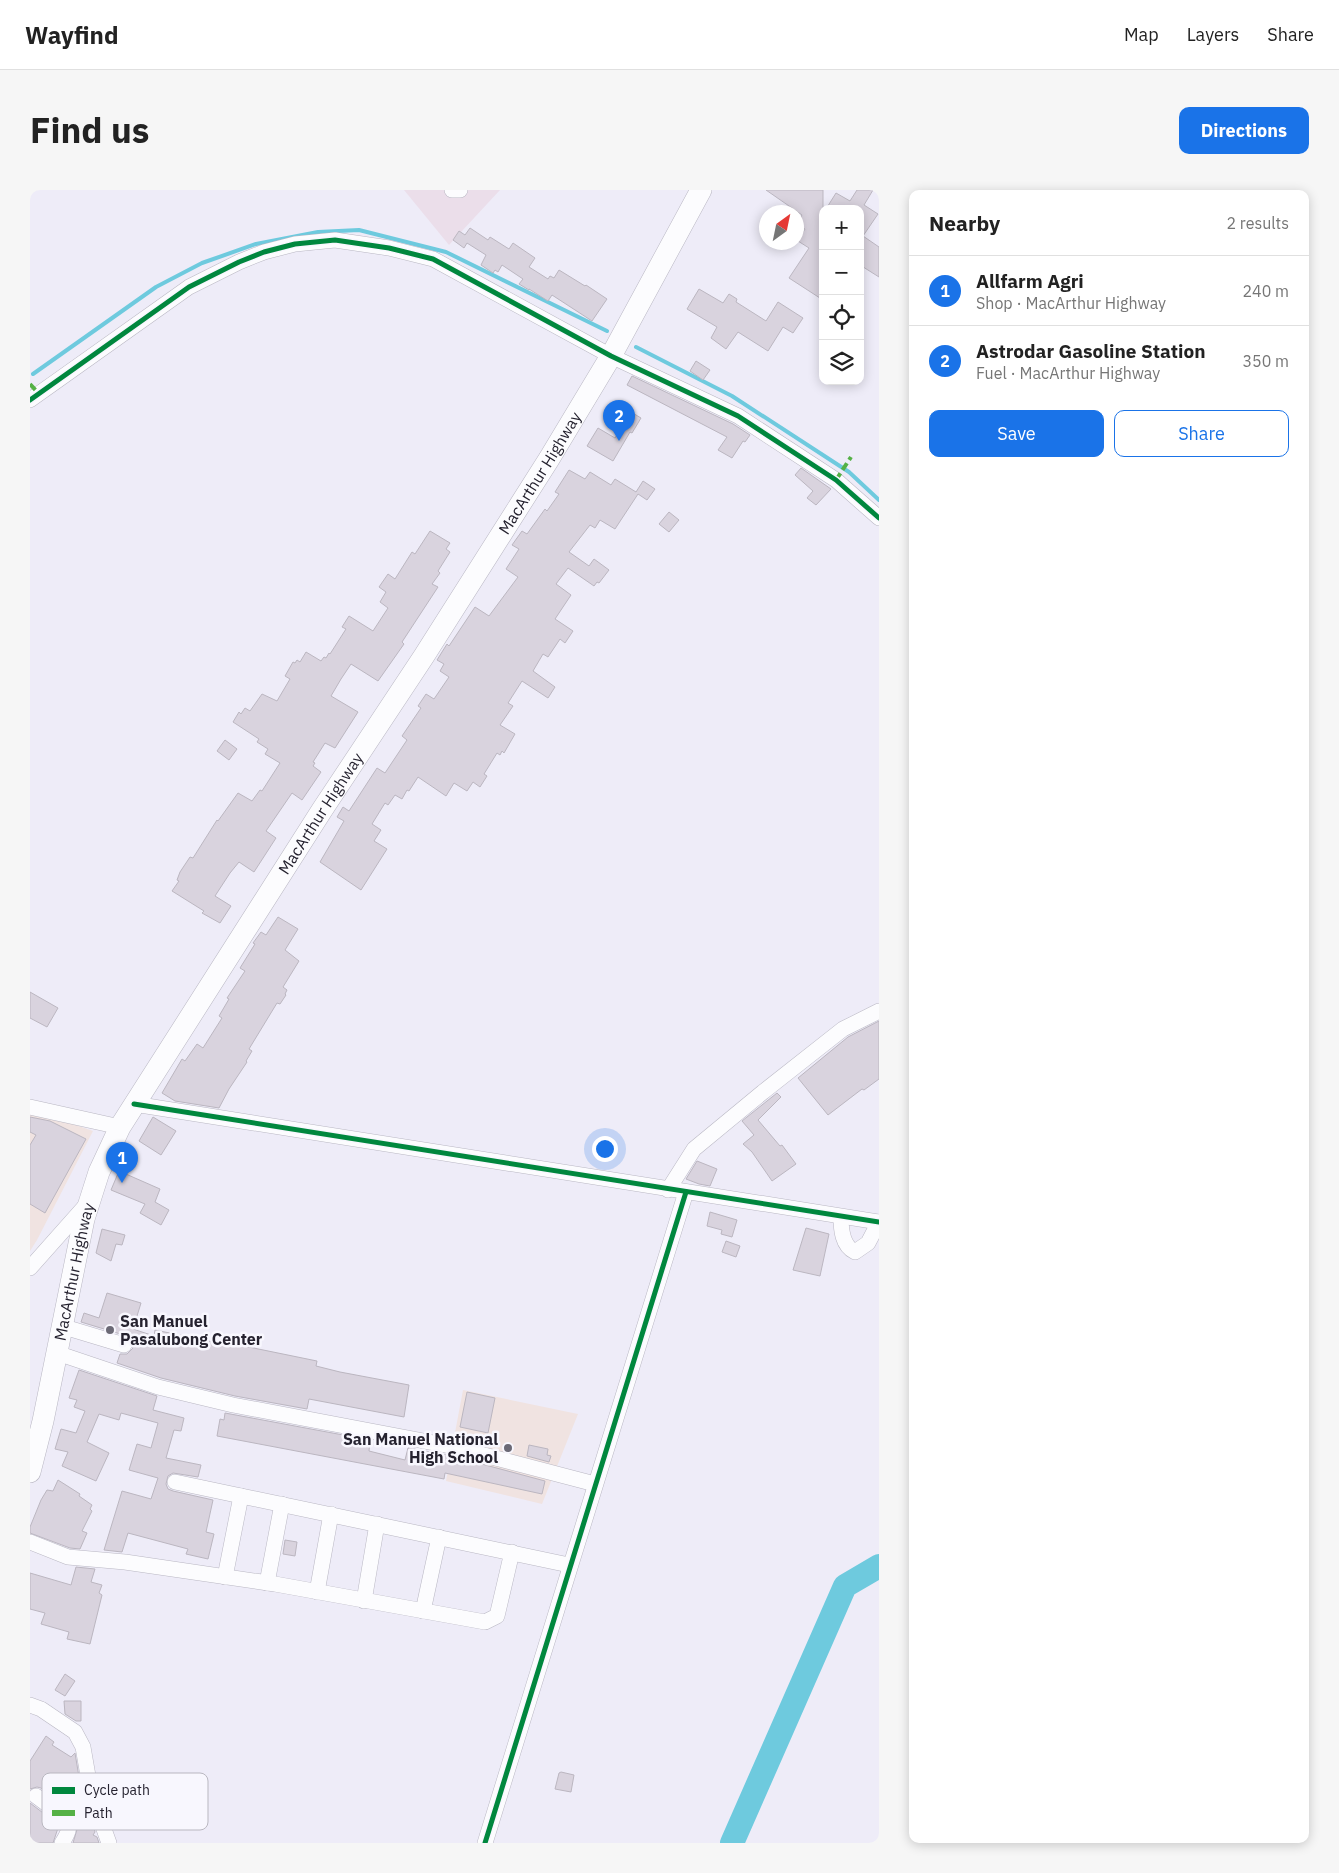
<!DOCTYPE html>
<html lang="en">
<head>
<meta charset="utf-8">
<style>
  body { margin:0; font-family:"IBM Plex Sans",sans-serif; background:#f6f6f6; color:#222 }
  .controls { position:absolute; right:15px; top:15px; display:grid; overflow:hidden; border-radius:10px; box-shadow:0 2px 12px #0003 }
  .controls button { width:45px; height:45px; display:grid; place-items:center; padding:0; border:0; border-bottom:1px solid #e0e0e0; background:#fff; color:#222; font:25px sans-serif }
  .compass { position:absolute; left:729px; top:15px; width:45px; height:45px; border-radius:50%; background:#fff; box-shadow:0 2px 12px #0003; rotate:33deg }
  .you { position:absolute; left:574px; top:958px; width:18px; height:18px; margin:-12px; border:4px solid #fff; border-radius:50%; background:#1a73e8; box-shadow:0 0 0 8px #1a73e833 }
  .badge { display:grid; place-items:center; width:32px; height:32px; border-radius:50%; background:#1a73e8; color:#fff; font-size:16px; font-weight:700 }
  .pin { position:absolute; translate:-50% -41px; filter:drop-shadow(0 1px 2px #0008) }
  .pin::after { content:''; position:absolute; top:26px; width:18px; height:15px; background:inherit; clip-path:polygon(0 0,100% 0,50% 100%) }
  .list { margin:0; padding:0; list-style:none }
  h2 { display:flex; justify-content:space-between; align-items:center; height:65px; margin:0; padding:0 20px; font-size:21px }
  h2 small { font-size:16px; font-weight:400; color:#767676 }
  .list li { display:grid; grid-template-columns:32px 1fr auto; gap:15px; align-items:center; box-sizing:border-box; height:70px; padding:0 20px; border-top:1px solid #e0e0e0 }
  .list b { display:block; font-size:19px; white-space:nowrap }
  .list p { margin:0; font-size:16px; white-space:nowrap; color:#767676 }
  .list em { font-size:16px; font-style:normal; color:#767676 }
  .actions { display:flex; gap:10px; padding:15px 20px }
  .actions a { flex:1; padding:11px 0; border:1px solid #1a73e8; border-radius:10px; text-align:center; font-size:18px; color:#1a73e8 }
  .actions .main { background:#1a73e8; color:#fff }
  .icon { flex:none; width:28px; height:28px; fill:none; stroke:currentColor; stroke-width:2; stroke-linecap:round; stroke-linejoin:round }
  .map { position:relative; flex:none; width:849px; height:1653px; overflow:hidden; border-radius:10px }
  header { display:flex; align-items:center; gap:30px; box-sizing:border-box; height:70px; padding:0 25px; background:#fff; border-bottom:1px solid #e0e0e0 }
  header strong { font-size:24px }
  nav { display:flex; gap:28px; margin-inline-start:auto; font-size:18px }
  .intro { display:flex; align-items:center; justify-content:space-between; box-sizing:border-box; height:120px; padding:0 30px }
  h1 { margin:0; font-size:35px }
  .button { padding:12px 22px; border-radius:10px; background:#1a73e8; color:#fff; font-size:18px; font-weight:700 }
  main { display:flex; gap:30px; padding:0 30px }
  aside { flex:1; background:#fff; border-radius:10px; box-shadow:0 2px 12px #0003 }
  .map>svg:first-child { display:block }
</style>
</head>
<body>
<header>
<strong>Wayfind</strong>
<nav><a>Map</a><a>Layers</a><a>Share</a></nav>
</header>
<div class="intro"><h1>Find us</h1><a class="button">Directions</a></div>
<main>
<div class="map">
<svg width="849" height="1653" viewBox="0 0 849 1653">
  <rect width="100%" height="100%" fill="#eeecf8"/>
  <path fill="#ebdeea" d="M374 0H470L419 55Z"/>
  <g fill="#f0e3e1">
    <path d="M0 919 63 941 7 1050 0 1061Z"/>
    <path d="M433 1200 548 1224 512 1314 416 1291Z"/>
  </g>
  <g fill="none" stroke-linecap="round" stroke-linejoin="round">
    <g stroke="#6ecade" stroke-width="4">
      <path d="M606 157 702 206 819 282 849 310"/>
      <path d="M3 184 126 97 172 73 226 54 288 42 329 40 416 62 577 141"/>
    </g>
    <path stroke="#6ecade" stroke-width="24" d="M702 1653 815 1396 849 1376"/>
  </g>
  <g fill="#d9d3de" stroke="#bbb6c0">
    <path d="M736 0H793V110L759 88 779 58 768 51 775 39 766 34 772 25Z"/>
    <path d="M827 0H843L834 15 848 24 833 46 849 57V87L830 75V19H796L806 3 820 11Z"/>
    <path d="M440 38 458 50 460 47 479 59 483 53 505 68 499 77 518 89 520 86 524 88 529 80 555 96 556 95 577 109 562 131 522 105 518 111 499 99V100L489 94 493 89 472 75 468 82 465 80 463 83 451 75 456 65 437 53 434 58 423 50 429 41 435 45Z"/>
    <path d="M669 99 693 113 699 104 707 109 706 112 736 131 748 112 773 128 763 143 753 137 738 161 708 142 696 159 681 148 687 137 657 119Z"/>
    <path d="M666 171 680 180 673 190 660 181Z"/>
    <path d="M602 186 703 234 720 245 715 252 713 251 702 268 688 260 697 247 597 195Z"/>
    <path d="M601 222 611 228 602 243 600 242 583 271 557 256 568 238 585 248Z"/>
    <path d="M771 278 801 299 786 315 777 308 783 301 765 285Z"/>
    <path d="M539 280 555 289 560 282 581 295 585 289 606 302 613 291 625 299 617 310 608 304 585 339 570 330 565 338 560 335 539 362 559 376 564 369 579 380 569 393 567 392 564 396 538 378 526 394 541 405 525 429 543 441 535 453 530 449 518 467 513 464 503 481 525 497 518 508 492 491 478 513 483 516 470 535 485 544 474 563 472 561 470 565 467 563 454 584 457 586 450 597 443 592 437 601 424 593 416 606 388 587 379 601 377 600 372 609 365 605 358 615 355 613 342 634 351 640 344 651 357 659 331 700 290 672 314 631 307 627 313 617 319 621 347 578 355 583 377 550 372 546 391 518 388 516 396 504 404 509 419 487 410 481 414 474 407 470 417 454 419 456 445 417 459 426 488 387 476 379 489 359 482 355 492 341 497 344 515 319 517 321 529 304 525 302Z"/>
    <path d="M639 322 649 330 639 342 629 334Z"/>
    <path d="M400 341 420 353 416 359 420 362 408 381 410 383 402 394 408 397 372 452 374 454 348 491 321 474 311 489 301 506 328 522 305 558 295 553 283 572 285 573 283 576 291 582 272 610 262 603 236 641 246 648 224 682 209 672 200 683 185 706 201 716 190 733 172 723 174 721 142 701 149 691 147 690 150 682 160 667 163 668 187 630 188 631 208 603 222 611 230 600 232 601 250 573 235 564 238 559 227 552 229 549 203 532 209 522 211 524 215 518 220 521 232 504 247 511 260 489 255 486 263 472 265 473 267 470 270 472 276 462 291 471 294 467 296 468 299 463 300 464 316 439 312 437 319 426 343 441 358 418 350 412 356 402 349 397 358 384 365 389 382 362 385 364Z"/>
    <path d="M195 550 207 559 199 570 187 561Z"/>
    <path d="M248 727 268 739 255 760 269 771 253 797 257 800 255 804 256 805 250 814 247 813 219 859 222 861 216 871 217 872 199 899 189 918 145 911 132 903 152 869 155 871 167 854 173 858 192 828 189 826 199 809 197 808 215 781 210 778 225 754 223 753 231 742 236 745Z"/>
    <path d="M0 802 28 818 17 837 0 828Z"/>
    <path d="M849 831V889L834 900 832 899 798 925 768 888 818 847Z"/>
    <path d="M747 903 751 907 728 930 750 956 752 955 766 974 742 991 722 962 713 954 724 945 712 931Z"/>
    <path d="M0 927 20 931 56 949 15 1023 0 1014V955L6 945 0 942Z"/>
    <path d="M123 927 146 941 131 965 109 951Z"/>
    <path d="M667 971 687 979 680 996 669 994 656 989Z"/>
    <path d="M89 981 130 999 125 1012 139 1020 131 1035 110 1023 115 1014 81 1000Z"/>
    <path d="M680 1022 707 1030 702 1047 691 1044 692 1040 677 1036Z"/>
    <path d="M776 1038 799 1044 790 1086 763 1080Z"/>
    <path d="M72 1039 95 1045 92 1055 86 1054 81 1071 66 1063Z"/>
    <path d="M696 1051 710 1056 706 1067 692 1062Z"/>
    <path d="M77 1103 111 1113 103 1139 124 1146 125 1140 203 1156 204 1154 287 1171 286 1176 310 1182 379 1195 374 1227 279 1209 277 1219 205 1206 131 1188 87 1173 90 1164H97L103 1158 101 1149 97 1146 51 1132 54 1123 69 1128Z"/>
    <path d="M49 1180 127 1206 123 1220 154 1228 151 1241 144 1240 136 1268 171 1275 168 1287 143 1283 138 1286 136 1294 138 1299 143 1301 183 1310 176 1342 184 1344 178 1369 156 1364 158 1359 98 1343 92 1362 74 1360 92 1301 121 1309 128 1288 99 1280 107 1254 121 1258 128 1233 91 1223 89 1230 69 1224 57 1252 79 1263 66 1291 32 1276 38 1262 25 1259 31 1239 46 1243 55 1221 44 1217 47 1210 39 1208Z"/>
    <path d="M437 1202 465 1208 458 1243 430 1237Z"/>
    <path d="M195 1223 340 1250 339 1261 375 1270 378 1258 418 1265 515 1291 512 1304 415 1283 414 1289 187 1246 190 1229 194 1230Z"/>
    <path d="M499 1255 518 1259 517 1265 521 1266 519 1272 497 1266Z"/>
    <path d="M28 1290 50 1304 49 1306 62 1315 60 1319 62 1321 52 1341 57 1343 50 1359 40 1358 0 1343V1337L11 1310 17 1300 23 1301Z"/>
    <path d="M255 1350 267 1352 265 1366 253 1364Z"/>
    <path d="M46 1377 65 1379 61 1392 72 1395 69 1403 72 1405 60 1454 37 1449 39 1442 11 1434 15 1423 0 1419V1383L41 1395Z"/>
    <path d="M35 1484 45 1491 35 1506 25 1500Z"/>
    <path d="M34 1511H51V1531H46L35 1524Z"/>
    <path d="M16 1546 24 1552 22 1555 41 1567 45 1563 52 1605 58 1621 53 1629 63 1635 65 1642 63 1645 67 1647 69 1653H43L48 1636 46 1626 43 1622 11 1598 7 1597 0 1599V1571Z"/>
    <path d="M531 1582 544 1585 541 1602 525 1599 529 1583Z"/>
    <path d="M0 1613 29 1635 23 1653H0Z"/>
  </g>
  <g fill="none" stroke-linecap="round" stroke-linejoin="round">
    <defs>
      <g id="minor">
        <path d="M422 0H430"/>
        <path d="M0 210 159 97 209 72 234 62 265 54 305 50 359 58 403 69 581 166 708 226 806 290 849 328"/>
        <path d="M104 914 849 1032"/>
        <path d="M0 917 90 937"/>
        <path d="M638 1000 664 959 733 902 813 839 849 821"/>
        <path d="M811 1027C811 1039 812 1056 825 1062L838 1053 849 1032"/>
        <path d="M0 1078 56 1015"/>
        <path d="M31 1136 94 1155"/>
        <path d="M27 1163 128 1197 203 1215 420 1256 565 1294"/>
        <path d="M145 1292 539 1375"/>
        <path d="M0 1352 38 1367 95 1372 245 1394 455 1432 467 1426 482 1362"/>
        <path d="M195 1387 211 1306"/>
        <path d="M237 1393 252 1314"/>
        <path d="M287 1402 301 1324"/>
        <path d="M334 1411 347 1334"/>
        <path d="M393 1421 409 1347"/>
        <path d="M0 1515 11 1519 45 1542 53 1557 61 1603 79 1653"/>
        <path d="M6 1606 37 1629C41 1639 37 1645 32 1653"/>
        <path d="M455 1653 656 1002"/>
      </g>
      <g id="highway">
        <path id="s1" d="M0 1282 13 1231 54 1029 69 982 90 937 292 620 394 466 519 269 581 166 671 0"/>
      </g>
    </defs>
    <use href="#minor" stroke="#b9b7c3" stroke-width="16"/>
    <use href="#highway" stroke="#b9b7c3" stroke-width="22"/>
    <use href="#minor" stroke="#fcfcfe" stroke-width="15"/>
    <use href="#highway" stroke="#fcfcfe" stroke-width="21"/>
    <g stroke="#55b146" stroke-width="4" stroke-dasharray="8 4" stroke-linecap="butt">
      <path d="M0 194 9 204"/>
      <path d="M806 290 821 267"/>
    </g>
    <defs>
      <g id="cycleway">
        <path d="M0 210 159 97 209 72 234 62 265 54 305 50 359 58 403 69 581 166 708 226 806 290 849 328"/>
        <path d="M104 914 849 1032"/>
        <path d="M455 1653 656 1002"/>
      </g>
    </defs>
    <use href="#cycleway" stroke="#f8f7fe" stroke-width="8"/>
    <use href="#cycleway" stroke="#00873e" stroke-width="5"/>
  </g>
  <g fill="#6b6975" stroke="#f8f7fe" stroke-width="2">
    <circle cx="80" cy="1140" r="5"/>
    <circle cx="478" cy="1258" r="5"/>
  </g>
  <g text-anchor="middle" stroke-width="5" stroke-linejoin="round" paint-order="stroke">
    <g font-size="16" fill="#25222f" stroke="#f8f7fe">
      <text dy="6" stroke="none"><textPath href="#s1" startOffset="1135">MacArthur Highway</textPath></text>
      <text dy="6" stroke="none"><textPath href="#s1" startOffset="730">MacArthur Highway</textPath></text>
      <text dy="6" stroke="none"><textPath href="#s1" startOffset="205">MacArthur Highway</textPath></text>
    </g>
    <g font-size="16" font-weight="bold" fill="#25222f" stroke="#f8f7fe" text-anchor="start">
      <text x="90" y="1137">San Manuel<tspan x="90" dy="18">Pasalubong Center</tspan></text>
      <text x="468" y="1255" text-anchor="end">San Manuel National<tspan x="468" dy="18">High School</tspan></text>
    </g>
  </g>
  <rect x="12" y="1583" width="166" height="57" rx="8" fill="#f8f7fe" stroke="#b9b7c0" stroke-width="1"/>
  <rect x="22" y="1597" width="23" height="7" fill="#00873e"/>
  <rect x="22" y="1620" width="23" height="6" fill="#55b146"/>
  <g font-size="14" fill="#25222f">
    <text x="54" y="1605">Cycle path</text>
    <text x="54" y="1628">Path</text>
  </g>
</svg>
<div class="controls">
<button>+</button>
<button>−</button>
<button><svg class="icon" aria-label="locate" viewBox="0 0 24 24"><circle cx="12" cy="12" r="6"/><path d="M12 2v4M12 18v4M2 12h4M18 12h4"/></svg></button>
<button><svg class="icon" aria-label="layers" viewBox="0 0 24 24"><path d="M12 4l9 5-9 5-9-5zM3 14l9 5 9-5"/></svg></button>
</div>
<svg class="compass" viewBox="-18 -18 36 36"><path d="M0-13l5 13h-10z" fill="#e53935"/><path d="M0 13l5-13h-10z" fill="#767676"/></svg>
<div class="you"></div>
<div class="pin badge" style="left:92px;top:993px">1</div>
<div class="pin badge" style="left:589px;top:251px">2</div>
</div>
<aside>
<h2>Nearby<small>2 results</small></h2>
<ul class="list">
<li><span class="badge">1</span><div><b>Allfarm Agri</b><p>Shop · MacArthur Highway</p></div><em>240 m</em></li>
<li><span class="badge">2</span><div><b>Astrodar Gasoline Station</b><p>Fuel · MacArthur Highway</p></div><em>350 m</em></li>
</ul>
<div class="actions"><a class="main">Save</a><a>Share</a></div>
</aside>
</main>
</body>
</html>
